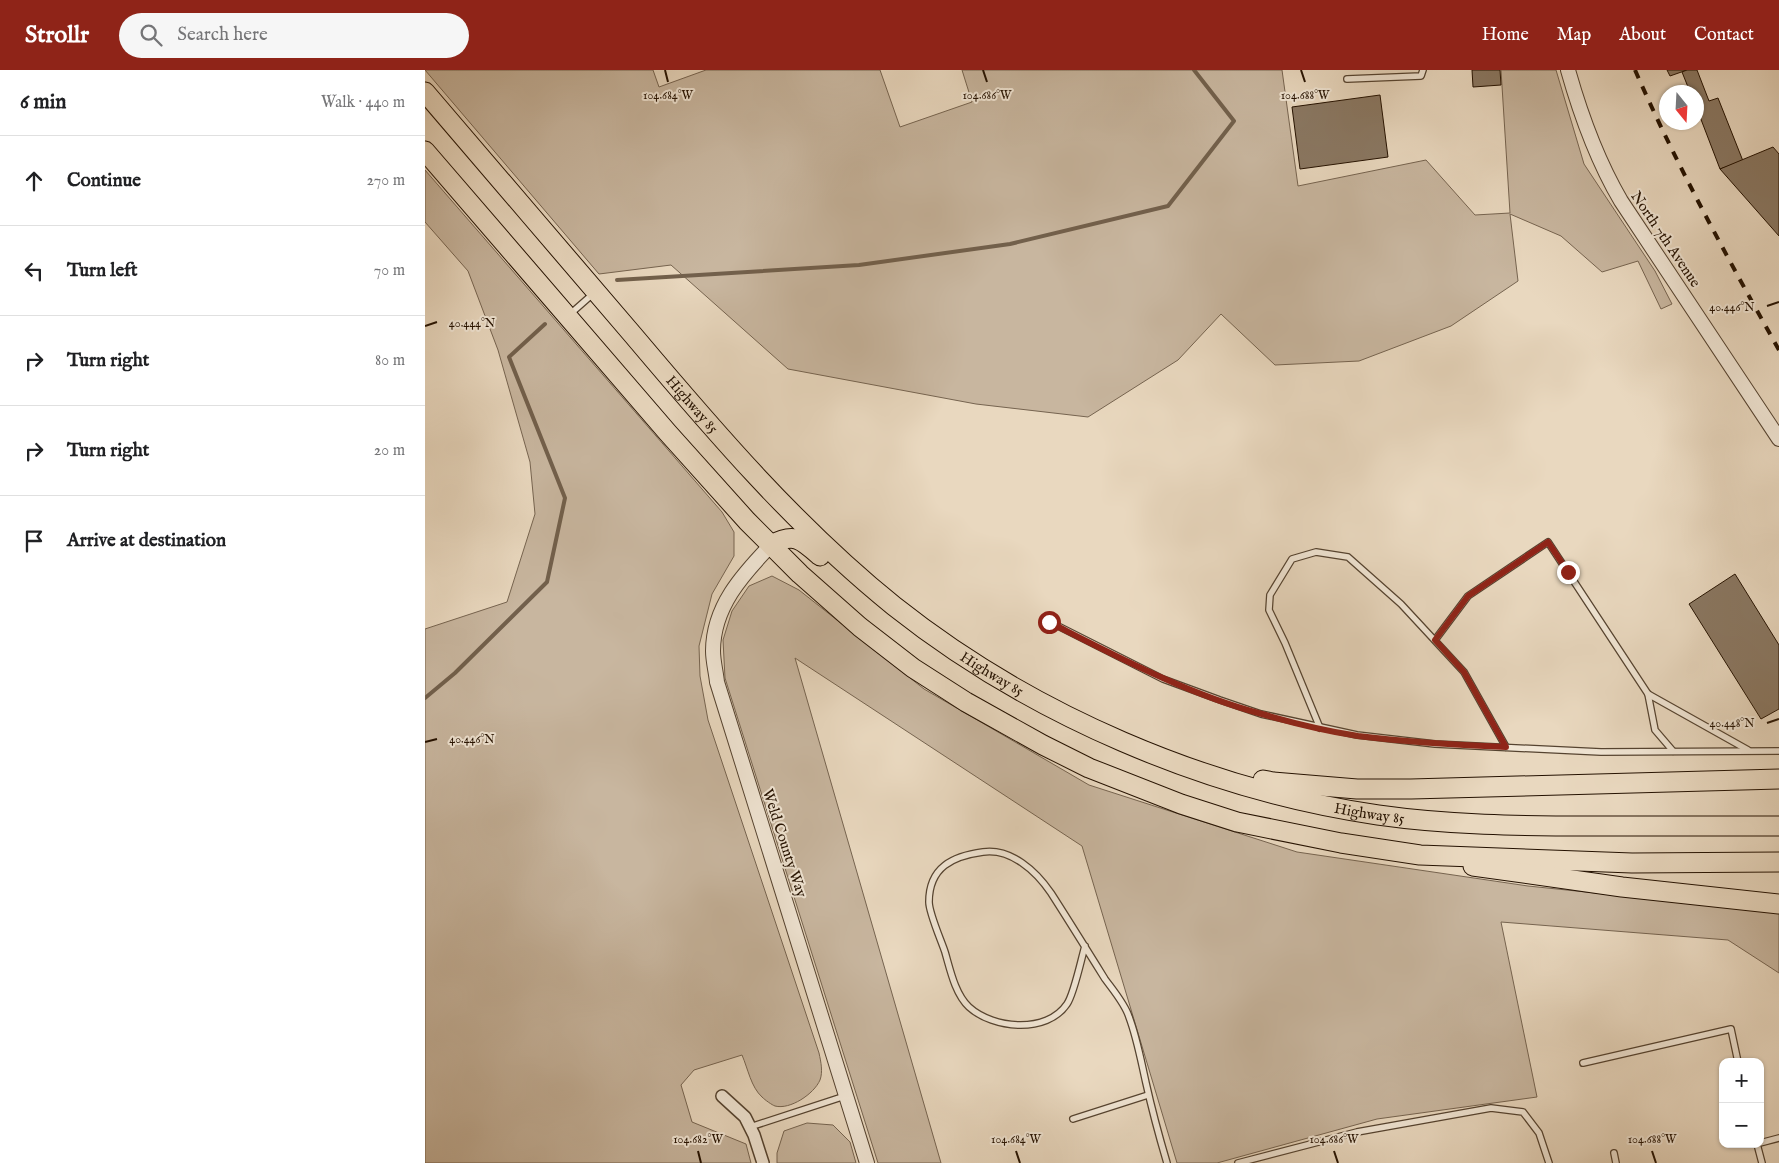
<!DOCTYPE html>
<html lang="en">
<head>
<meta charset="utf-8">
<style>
  body { margin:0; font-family:"IM FELL English",serif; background:#f6f6f6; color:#202124 }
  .controls { position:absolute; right:15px; bottom:15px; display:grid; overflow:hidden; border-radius:10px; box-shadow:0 1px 4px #0004 }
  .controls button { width:45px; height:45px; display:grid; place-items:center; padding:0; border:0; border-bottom:1px solid #e0e0e0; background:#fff; color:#202124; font:25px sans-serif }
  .compass { position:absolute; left:1234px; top:15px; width:45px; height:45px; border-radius:50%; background:#fff; box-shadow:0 1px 4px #0004; rotate:162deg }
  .stop { position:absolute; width:15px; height:15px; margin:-11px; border:4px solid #8f2418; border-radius:50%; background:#fff }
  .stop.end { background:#8f2418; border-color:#fff; box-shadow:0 1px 5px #0008 }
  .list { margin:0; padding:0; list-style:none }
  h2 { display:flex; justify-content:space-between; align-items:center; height:65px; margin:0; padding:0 20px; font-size:21px }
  h2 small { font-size:16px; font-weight:400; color:#757577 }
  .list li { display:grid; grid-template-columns:32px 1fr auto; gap:15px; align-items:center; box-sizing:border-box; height:90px; padding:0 20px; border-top:1px solid #e0e0e0 }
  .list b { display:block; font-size:19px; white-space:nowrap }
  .list em { font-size:16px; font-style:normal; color:#757577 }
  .icon { flex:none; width:28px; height:28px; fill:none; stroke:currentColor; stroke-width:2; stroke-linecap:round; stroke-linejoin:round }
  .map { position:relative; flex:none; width:1354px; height:1093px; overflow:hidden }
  header { display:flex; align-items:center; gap:30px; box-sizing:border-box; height:70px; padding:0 25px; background:#8f2418; color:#fff }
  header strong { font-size:24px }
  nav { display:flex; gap:28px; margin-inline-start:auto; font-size:18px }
  .search { width:350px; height:45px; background:#f6f6f6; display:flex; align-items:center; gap:12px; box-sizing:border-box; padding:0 18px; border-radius:28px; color:#757577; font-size:19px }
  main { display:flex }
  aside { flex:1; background:#fff }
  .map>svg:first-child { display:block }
</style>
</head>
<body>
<header>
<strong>Strollr</strong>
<div class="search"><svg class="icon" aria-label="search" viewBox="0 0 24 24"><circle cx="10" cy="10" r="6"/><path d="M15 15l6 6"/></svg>Search here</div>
<nav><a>Home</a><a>Map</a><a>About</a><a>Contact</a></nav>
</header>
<main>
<aside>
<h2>6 min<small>Walk · 440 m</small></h2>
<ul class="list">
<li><svg class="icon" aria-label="ahead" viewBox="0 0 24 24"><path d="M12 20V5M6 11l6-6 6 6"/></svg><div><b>Continue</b></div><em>270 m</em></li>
<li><svg class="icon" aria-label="left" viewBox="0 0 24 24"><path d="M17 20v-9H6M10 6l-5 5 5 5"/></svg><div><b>Turn left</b></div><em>70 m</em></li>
<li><svg class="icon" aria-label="right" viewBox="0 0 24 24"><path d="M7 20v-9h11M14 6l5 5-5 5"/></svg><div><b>Turn right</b></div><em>80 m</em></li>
<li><svg class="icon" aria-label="right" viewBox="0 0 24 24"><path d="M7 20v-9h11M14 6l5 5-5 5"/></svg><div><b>Turn right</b></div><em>20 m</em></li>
<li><svg class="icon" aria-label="arrive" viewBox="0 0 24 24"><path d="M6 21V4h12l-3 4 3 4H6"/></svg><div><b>Arrive at destination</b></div></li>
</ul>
</aside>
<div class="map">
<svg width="1354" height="1093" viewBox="0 0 1354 1093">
  <rect width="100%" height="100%" fill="#e9d8bf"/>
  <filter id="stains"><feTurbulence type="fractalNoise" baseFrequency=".004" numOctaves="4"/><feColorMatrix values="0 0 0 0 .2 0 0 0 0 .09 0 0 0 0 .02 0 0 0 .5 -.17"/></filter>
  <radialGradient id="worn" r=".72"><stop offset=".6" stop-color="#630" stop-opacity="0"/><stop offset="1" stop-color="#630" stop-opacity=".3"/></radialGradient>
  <g fill="#c8b69f" stroke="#766450">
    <path d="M0 0H228L234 17 281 0H455L475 57 547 32 537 0H857L873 116 1001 90 1050 145 1085 143 1076 0H1131L1159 94 1230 201 1247 234 1236 239 1213 191 1177 202 1136 166 1085 144 1093 211 1026 256 934 291 850 295 796 244 753 290 663 347 551 334 363 299 246 195 174 204Z"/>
    <path d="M0 100 297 442 309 462V486L287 524 274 576 275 606 283 650 394 983C396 992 398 1002 395 1010 389 1024 365 1040 350 1036 347 1035 340 1030 337 1027 326 1017 323 999 317 985L269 1000 256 1015 267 1052 321 1074 326 1093H0V559L82 532 110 444 105 392 73 280 43 201 0 152Z"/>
    <path d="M347 506 374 520 499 619 664 715 872 782 1103 816 1354 842V903L1303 870 1076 852 1112 1027 952 1049 792 1093H752L657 776 370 588 516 1093H453L300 608 298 570 307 541 324 516Z"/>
    <path d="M382 1053 408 1055 425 1072 431 1093H352V1083L359 1061Z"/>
  </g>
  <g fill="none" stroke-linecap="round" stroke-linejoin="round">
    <g stroke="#72604c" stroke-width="4">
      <path d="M192 210 434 195 585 174 743 136 809 51 769 0"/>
      <path d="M0 628 30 603 122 512 140 428 84 287 120 254"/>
    </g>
  </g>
  <g fill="#8a7863" stroke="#241100">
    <path d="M1047 0H1075L1076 15 1048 17Z"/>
    <path d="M1242 0H1262L1245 6Z"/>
    <path d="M1262 0H1272L1284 31 1293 28 1318 91 1295 99 1272 39V22H1265L1257 2Z"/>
    <path d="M955 25 963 87 875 99 867 37Z"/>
    <path d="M1348 77 1354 84V166L1295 99Z"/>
    <path d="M1310 504 1354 575V639L1336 649 1264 534Z"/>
  </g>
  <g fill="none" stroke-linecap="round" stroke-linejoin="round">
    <defs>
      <g id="service">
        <path d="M922 9 996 6 998 0"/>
        <path d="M144 245 169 223"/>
        <path d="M625 552 738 609 795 630 836 644 932 665 1010 674 1176 682 1354 681"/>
        <path d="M1010 570 1043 526 1123 472 1223 624 1323 680"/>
        <path d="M1223 624 1230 660 1248 681"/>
        <path d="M895 658 860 573 844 540 845 525 867 489 891 482 923 487 976 534 1039 602 1081 677"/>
        <path d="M660 876C656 890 649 924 642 934 622 964 568 959 544 937 530 924 525 899 520 882 516 870 504 843 504 832 504 797 528 786 558 782 586 778 611 801 626 823 644 851 662 880 680 909 688 920 700 934 704 947 712 968 716 991 721 1013 727 1040 734 1066 742 1093"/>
        <path d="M1158 993 1306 959 1313 992"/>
        <path d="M648 1049 723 1025"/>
        <path d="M325 1057 420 1026"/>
        <path d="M1335 1073 1354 1068"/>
        <path d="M1332 1074 1337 1093"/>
        <path d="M1189 1083 1191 1093"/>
        <path d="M813 1093 932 1062 1066 1038 1098 1042 1114 1063 1124 1093"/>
      </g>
      <path id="minor" d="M297 1026 320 1047 329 1065 338 1093"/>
      <g id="tertiary">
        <path d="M1143 0C1156 46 1172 90 1196 131L1354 369"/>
        <path d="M346 475C317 505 288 537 288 581 288 591 291 602 292 612L442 1093"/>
      </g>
      <g id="trunk">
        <path id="s1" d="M0 22C69 103 139 184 208 265 289 361 371 457 469 536 605 644 781 720 953 745 1023 755 1095 756 1166 756 1228 756 1291 756 1354 756"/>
        <path d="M0 81 243 363 322 451 375 504 435 557 488 598 541 632 618 675 664 698 756 734 812 752 916 773 995 785 1207 793 1354 792"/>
        <path d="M346 475C369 462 376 469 395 486"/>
        <path d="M838 710 848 712 932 719H986L1354 709"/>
        <path d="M1048 796 1197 817 1354 834"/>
      </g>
    </defs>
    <use href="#service" stroke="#554330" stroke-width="8"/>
    <use href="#minor" stroke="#554330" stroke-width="14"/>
    <use href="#tertiary" stroke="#554330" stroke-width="16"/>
    <use href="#trunk" stroke="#241100" stroke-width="21"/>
    <use href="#service" stroke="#f1e6d5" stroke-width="5.5"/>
    <use href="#minor" stroke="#f1e6d5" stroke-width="11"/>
    <use href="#tertiary" stroke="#f1e6d5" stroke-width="14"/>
    <use href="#trunk" stroke="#e9d8bf" stroke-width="19"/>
    <path stroke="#241100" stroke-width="4" stroke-dasharray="9 9" stroke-linecap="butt" d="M1210 0C1252 96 1303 189 1354 280"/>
  </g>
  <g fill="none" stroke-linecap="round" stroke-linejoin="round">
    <path stroke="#8f2418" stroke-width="6" d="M624 552C693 587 762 624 837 644 868 653 901 661 933 666 982 672 1032 675 1081 677L1039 602 1010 570 1043 526 1123 472 1143 502"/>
  </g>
  <path fill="none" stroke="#241100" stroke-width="2" d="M240 0 243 12M558 0 562 12M876 0 880 12M1342 236 1354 232M0 256 12 252M1342 653 1354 649M0 672 12 669M273 1081 276 1093M591 1081 595 1093M909 1081 913 1093M1227 1081 1231 1093"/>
  <g text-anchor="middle" stroke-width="4" stroke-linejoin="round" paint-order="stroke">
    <g font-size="15" fill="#241100" stroke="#f1e6d5">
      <text transform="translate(1241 169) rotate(56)" y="5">North 7th Avenue</text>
      <text dy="5" stroke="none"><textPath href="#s1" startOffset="411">Highway 85</textPath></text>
      <text dy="5" stroke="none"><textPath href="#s1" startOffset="816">Highway 85</textPath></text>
      <text dy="5" stroke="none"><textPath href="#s1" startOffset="1221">Highway 85</textPath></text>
      <text transform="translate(360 773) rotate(72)" y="5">Weld County Way</text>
    </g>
  </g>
  <g font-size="12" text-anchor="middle" fill="#241100" stroke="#f1e6d5" stroke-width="4" stroke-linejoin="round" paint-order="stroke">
    <text x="243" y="29">104.684°W</text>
    <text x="562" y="29">104.686°W</text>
    <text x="880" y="29">104.688°W</text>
    <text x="1307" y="241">40.446°N</text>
    <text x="47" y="257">40.444°N</text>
    <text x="1307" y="657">40.448°N</text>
    <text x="47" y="673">40.446°N</text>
    <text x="591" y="1073">104.684°W</text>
    <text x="909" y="1073">104.686°W</text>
    <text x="1227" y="1073">104.688°W</text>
    <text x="273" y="1073">104.682°W</text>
  </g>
  <rect width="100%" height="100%" filter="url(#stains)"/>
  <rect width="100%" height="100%" fill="url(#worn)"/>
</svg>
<div class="controls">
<button>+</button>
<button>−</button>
</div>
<svg class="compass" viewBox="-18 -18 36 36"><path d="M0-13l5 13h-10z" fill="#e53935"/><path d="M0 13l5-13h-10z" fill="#757577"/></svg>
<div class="stop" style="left:624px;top:552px"></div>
<div class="stop end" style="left:1143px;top:502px"></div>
</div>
</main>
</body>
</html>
